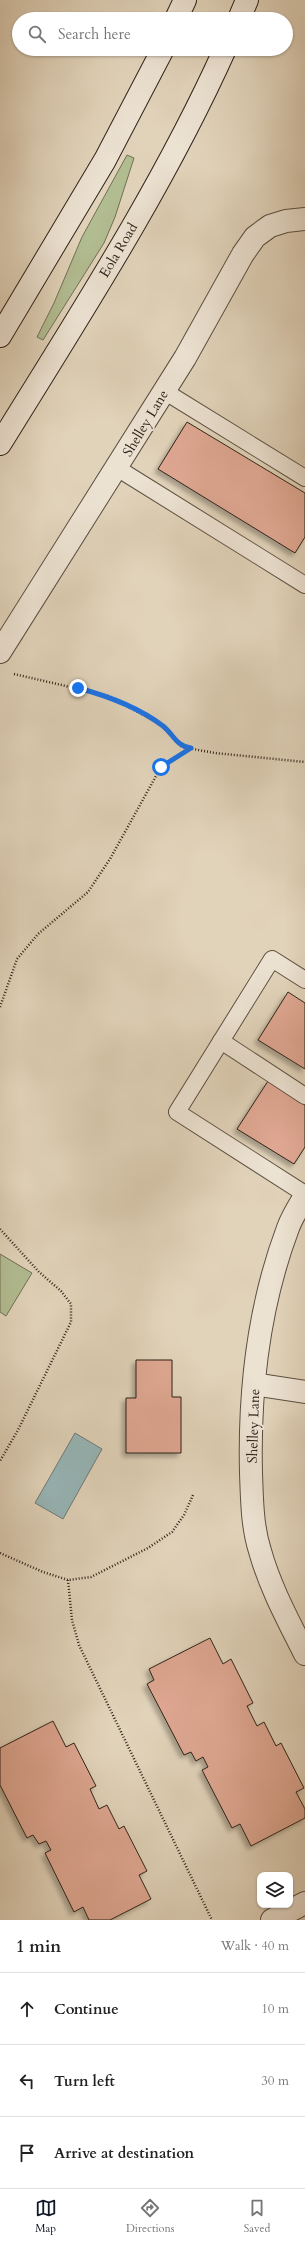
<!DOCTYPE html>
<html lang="en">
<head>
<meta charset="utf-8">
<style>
  body { margin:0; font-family:Cardo,serif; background:#f6f6f6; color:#222 }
  .controls { position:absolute; right:12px; bottom:12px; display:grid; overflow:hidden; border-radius:8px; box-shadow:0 1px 3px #0004 }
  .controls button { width:36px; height:36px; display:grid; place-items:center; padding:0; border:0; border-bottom:1px solid #e0e0e0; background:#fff; color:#222; font:20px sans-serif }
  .stop { position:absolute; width:12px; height:12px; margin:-9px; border:3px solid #1a73e8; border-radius:50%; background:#fff }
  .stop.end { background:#1a73e8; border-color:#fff; box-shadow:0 1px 4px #0008 }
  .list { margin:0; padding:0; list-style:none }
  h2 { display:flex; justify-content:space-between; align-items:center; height:52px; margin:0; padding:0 16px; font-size:17px }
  h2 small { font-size:13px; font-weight:400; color:#767676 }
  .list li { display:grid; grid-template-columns:26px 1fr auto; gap:12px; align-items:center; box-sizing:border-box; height:72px; padding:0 16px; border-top:1px solid #e0e0e0 }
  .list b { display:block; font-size:15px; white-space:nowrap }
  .list em { font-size:13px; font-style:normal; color:#767676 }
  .icon { flex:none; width:22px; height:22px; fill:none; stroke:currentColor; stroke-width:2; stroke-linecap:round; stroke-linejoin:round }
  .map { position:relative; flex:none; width:305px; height:1920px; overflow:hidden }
  .search { position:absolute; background:#fff; box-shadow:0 1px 3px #0004; left:12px; right:12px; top:12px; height:44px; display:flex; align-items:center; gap:10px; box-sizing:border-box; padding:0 14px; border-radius:22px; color:#767676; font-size:15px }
  .sheet { height:268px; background:#fff }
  nav { display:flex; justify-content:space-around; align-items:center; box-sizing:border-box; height:56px; border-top:1px solid #e0e0e0; background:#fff; font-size:11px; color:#767676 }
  nav a { display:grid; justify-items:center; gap:2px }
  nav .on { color:#111827 }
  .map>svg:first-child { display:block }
</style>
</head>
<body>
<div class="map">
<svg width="305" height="1920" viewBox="0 0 305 1920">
  <defs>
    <filter id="shadow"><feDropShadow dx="-3.5" dy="3.5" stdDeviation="2" flood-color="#0004"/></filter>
  </defs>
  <rect width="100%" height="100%" fill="#e1d3ba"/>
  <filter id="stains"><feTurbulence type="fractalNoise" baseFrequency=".005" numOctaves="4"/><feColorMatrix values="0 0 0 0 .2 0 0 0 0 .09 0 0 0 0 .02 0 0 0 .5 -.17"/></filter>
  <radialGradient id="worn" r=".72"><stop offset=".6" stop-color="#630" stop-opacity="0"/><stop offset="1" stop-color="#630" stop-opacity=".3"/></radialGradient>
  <g fill="#b2bc91" stroke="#707055">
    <path d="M127 155 134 158 115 217 104 243 43 340 37 337 54 303 82 237Z"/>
    <path d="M0 1254 32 1273 6 1316 0 1312Z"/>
  </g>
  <path fill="#97b6b8" stroke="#6d7b78" d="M75 1433 102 1449 63 1519 35 1503Z"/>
  <g fill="#dfa792" stroke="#2f2319" filter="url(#shadow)">
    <path d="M187 422 305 493V537L295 553 158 469Z"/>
    <path d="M288 992 305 1003V1069L258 1040Z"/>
    <path d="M268 1081 305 1105V1147L294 1164 237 1129Z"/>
    <path d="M136 1360H172V1397H181V1453H126V1398H136Z"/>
    <path d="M210 1638 223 1664 231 1659 253 1703 247 1706 257 1726 264 1722 276 1746 281 1743 304 1788 296 1792 305 1809V1818L251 1846 240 1824 232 1828 202 1770 208 1767 203 1757 196 1761 191 1752 184 1755 147 1684 154 1680 149 1669Z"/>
    <path d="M53 1721 66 1747 74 1743 96 1786 90 1789 99 1809 107 1805 119 1829 124 1826 147 1871 139 1875 151 1899 110 1920H89L83 1907 74 1912 45 1853 51 1850 46 1841 39 1844 33 1835 27 1838 0 1785V1748Z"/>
  </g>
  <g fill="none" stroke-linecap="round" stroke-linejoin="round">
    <defs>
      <g id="service">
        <path d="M164 391 305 478"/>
        <path d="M117 468 305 585"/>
        <path d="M305 980 272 959 177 1112 305 1194"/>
        <path d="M221 1041 305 1096"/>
      </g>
      <g id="minor">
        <path d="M0 652 185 358 243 254 255 237 270 226 286 221 305 219"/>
        <path d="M305 1196C299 1206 292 1217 288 1228 259 1305 249 1391 251 1473 252 1499 252 1526 260 1551 270 1587 288 1620 305 1654"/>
        <path d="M254 1384 305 1392"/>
        <path d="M272 1920 305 1903"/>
      </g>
      <g id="secondary">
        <path d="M176 19 185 0"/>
        <path d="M239 19 247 0"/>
        <path d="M0 336 105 160 163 49"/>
        <path d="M0 444C79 316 163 187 225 49"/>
      </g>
    </defs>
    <use href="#service" stroke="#5c4f41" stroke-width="18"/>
    <use href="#minor" stroke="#5c4f41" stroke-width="24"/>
    <use href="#secondary" stroke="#2f2319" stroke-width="24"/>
    <g stroke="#2f2319" stroke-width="2.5" stroke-dasharray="1 2" stroke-linecap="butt">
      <path d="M14 674 109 696 163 726 182 747 215 753 305 762"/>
      <path d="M0 1007 17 959 38 934 88 892 110 859 161 767 191 748"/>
      <path d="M0 1229 39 1272 61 1291 71 1304V1322L18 1430 0 1461"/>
      <path d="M0 1553 43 1572 68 1580 91 1577 148 1548 172 1532 184 1515 193 1495"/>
      <path d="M68 1580 72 1620 79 1645 212 1920"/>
    </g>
    <use href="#service" stroke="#ece2d2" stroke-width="16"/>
    <use href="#minor" stroke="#ece2d2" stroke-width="22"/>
    <use href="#secondary" stroke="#ece2d2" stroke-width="22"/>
  </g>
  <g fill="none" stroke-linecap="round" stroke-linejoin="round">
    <path stroke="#1a73e8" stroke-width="5" d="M78 688C108 696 138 707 163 726 174 735 176 746 191 748L161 767"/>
  </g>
  <g text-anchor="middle" stroke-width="4" stroke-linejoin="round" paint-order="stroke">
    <g font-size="14" fill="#2f2319" stroke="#ece2d2">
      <text transform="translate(118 250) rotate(-59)" y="5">Eola Road</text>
      <text transform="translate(145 423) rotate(-59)" y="5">Shelley Lane</text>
      <text transform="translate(253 1426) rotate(-88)" y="5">Shelley Lane</text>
    </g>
  </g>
  <rect width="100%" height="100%" filter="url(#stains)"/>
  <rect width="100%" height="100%" fill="url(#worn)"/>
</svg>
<div class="controls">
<button><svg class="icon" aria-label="layers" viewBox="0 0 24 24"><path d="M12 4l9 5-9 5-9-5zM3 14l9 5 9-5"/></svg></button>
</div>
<div class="stop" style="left:161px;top:767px"></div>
<div class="stop end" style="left:78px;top:688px"></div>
<div class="search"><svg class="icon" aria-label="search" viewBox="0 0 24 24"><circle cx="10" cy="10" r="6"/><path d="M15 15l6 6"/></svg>Search here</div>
</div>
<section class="sheet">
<h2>1 min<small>Walk · 40 m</small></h2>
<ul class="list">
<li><svg class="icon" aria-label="ahead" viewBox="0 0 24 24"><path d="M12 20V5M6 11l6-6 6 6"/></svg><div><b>Continue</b></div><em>10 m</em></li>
<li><svg class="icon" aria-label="left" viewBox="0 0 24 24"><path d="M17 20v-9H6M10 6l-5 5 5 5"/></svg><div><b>Turn left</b></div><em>30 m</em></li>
<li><svg class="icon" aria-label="arrive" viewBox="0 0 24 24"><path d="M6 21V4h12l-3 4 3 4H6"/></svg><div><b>Arrive at destination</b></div></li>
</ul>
</section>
<nav>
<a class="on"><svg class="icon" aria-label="map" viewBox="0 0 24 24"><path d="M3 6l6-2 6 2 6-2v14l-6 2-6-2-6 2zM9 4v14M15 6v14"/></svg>Map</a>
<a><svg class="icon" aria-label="directions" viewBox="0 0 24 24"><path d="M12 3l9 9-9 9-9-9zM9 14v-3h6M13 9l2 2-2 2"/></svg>Directions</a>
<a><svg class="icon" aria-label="saved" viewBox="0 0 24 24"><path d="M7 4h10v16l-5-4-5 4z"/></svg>Saved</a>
</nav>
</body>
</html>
